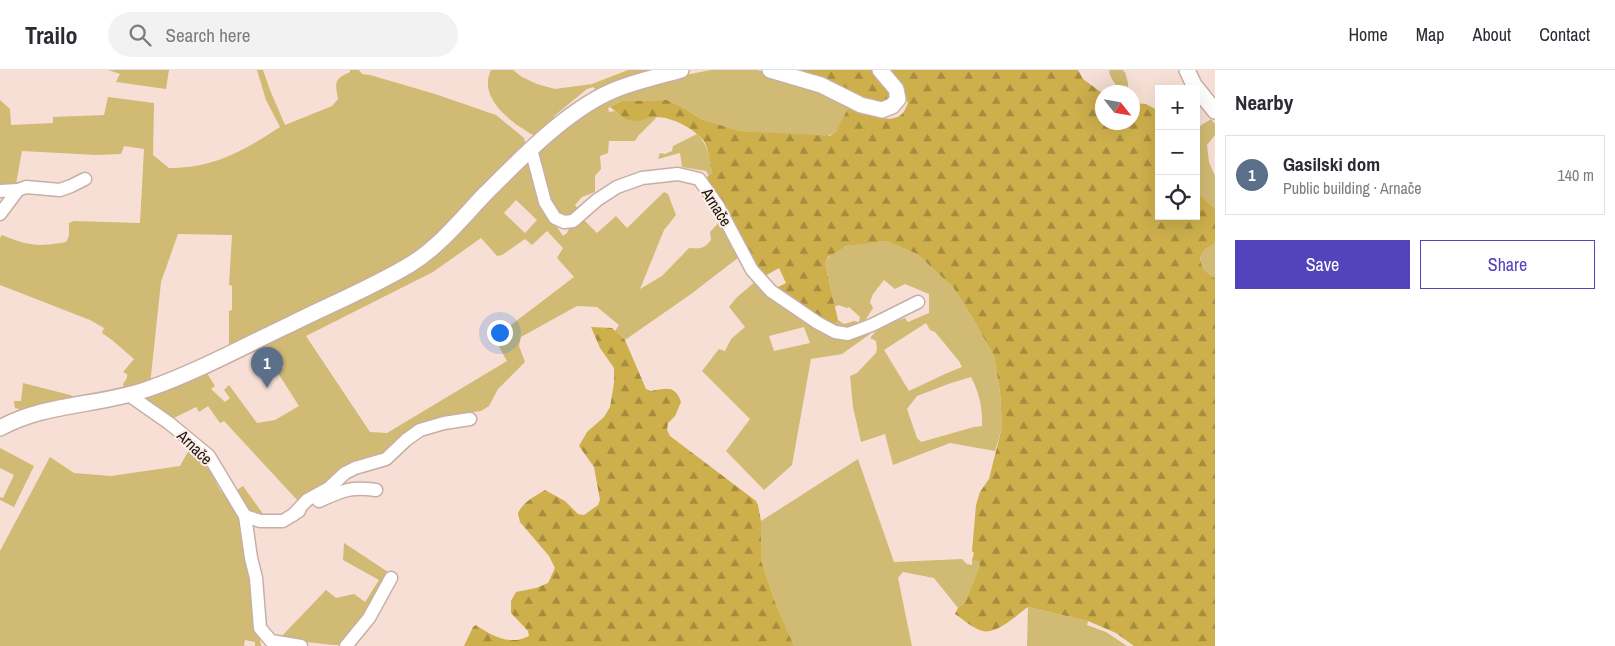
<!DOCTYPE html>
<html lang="en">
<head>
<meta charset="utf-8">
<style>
  body { margin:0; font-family:"Archivo Narrow",sans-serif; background:#f2f2f3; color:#2b2b33 }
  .controls { position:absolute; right:15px; top:15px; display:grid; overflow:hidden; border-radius:0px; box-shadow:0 5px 20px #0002 }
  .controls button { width:45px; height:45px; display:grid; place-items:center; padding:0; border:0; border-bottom:1px solid #e1e1e2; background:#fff; color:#2b2b33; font:25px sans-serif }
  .compass { position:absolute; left:1095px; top:15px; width:45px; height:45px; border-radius:50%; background:#fff; box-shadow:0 5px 20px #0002; rotate:121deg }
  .you { position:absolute; left:499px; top:262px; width:18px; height:18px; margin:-12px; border:4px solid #fff; border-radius:50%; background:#1a73e8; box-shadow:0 0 0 8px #1a73e833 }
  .badge { display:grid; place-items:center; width:32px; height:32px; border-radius:50%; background:#5344bc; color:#fff; font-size:16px; font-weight:700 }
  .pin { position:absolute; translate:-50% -41px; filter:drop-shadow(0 1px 2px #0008) }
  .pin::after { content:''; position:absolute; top:26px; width:18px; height:15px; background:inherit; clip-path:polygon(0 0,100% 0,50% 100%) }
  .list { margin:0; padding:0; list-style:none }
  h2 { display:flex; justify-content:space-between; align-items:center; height:65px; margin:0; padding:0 20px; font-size:21px }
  h2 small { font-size:16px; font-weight:400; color:#7c7c81 }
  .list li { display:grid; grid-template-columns:32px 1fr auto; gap:15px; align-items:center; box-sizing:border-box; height:80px; margin:0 10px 10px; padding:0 10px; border:1px solid #e1e1e2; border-radius:0px }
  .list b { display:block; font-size:19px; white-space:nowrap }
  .list p { margin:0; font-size:16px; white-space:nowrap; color:#7c7c81 }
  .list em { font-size:16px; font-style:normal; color:#7c7c81 }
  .actions { display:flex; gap:10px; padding:15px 20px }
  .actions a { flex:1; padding:11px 0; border:1px solid #5344bc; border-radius:0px; text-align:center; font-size:18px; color:#5344bc }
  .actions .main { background:#5344bc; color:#fff }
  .icon { flex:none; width:28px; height:28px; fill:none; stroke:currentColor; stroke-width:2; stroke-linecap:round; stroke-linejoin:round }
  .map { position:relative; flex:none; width:1215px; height:576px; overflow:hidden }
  header { display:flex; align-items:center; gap:30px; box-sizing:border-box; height:70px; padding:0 25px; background:#fff; border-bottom:1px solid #e1e1e2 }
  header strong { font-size:24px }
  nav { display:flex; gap:28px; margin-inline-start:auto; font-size:18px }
  .search { width:350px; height:45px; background:#f2f2f3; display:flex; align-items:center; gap:12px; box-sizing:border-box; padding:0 18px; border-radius:28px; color:#7c7c81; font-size:19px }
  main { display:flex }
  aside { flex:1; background:#fff }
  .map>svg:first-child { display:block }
</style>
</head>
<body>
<header>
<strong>Trailo</strong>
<div class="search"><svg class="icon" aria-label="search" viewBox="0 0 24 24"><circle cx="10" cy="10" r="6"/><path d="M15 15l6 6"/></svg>Search here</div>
<nav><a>Home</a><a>Map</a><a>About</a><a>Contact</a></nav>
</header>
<main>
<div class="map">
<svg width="1215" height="576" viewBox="0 0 1215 576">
  <defs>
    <pattern id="forest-firs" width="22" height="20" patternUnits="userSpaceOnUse" patternTransform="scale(1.25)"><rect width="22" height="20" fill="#cdaf4c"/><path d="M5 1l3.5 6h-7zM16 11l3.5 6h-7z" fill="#a68d3e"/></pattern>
  </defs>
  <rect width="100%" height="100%" fill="#f7dfd5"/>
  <g fill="#d0ba74" fill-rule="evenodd">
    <path d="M108 0H169L166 19 116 12 120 4Z"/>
    <path d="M257 0H263L270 20 285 55 332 36 338 29C335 12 334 9 350 2V0H359L362 4 370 5 435 24 496 45 524 68 526 76 437 168 401 193 229 279V241L232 240V216L229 215 232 165 178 164 161 212 150 315 124 318 123 314 127 308V304L123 302 134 289 112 270 102 263 104 258 90 250 0 215V168L2 165C29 176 37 177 66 172L69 166V153L74 151 140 153 144 79 124 76 121 84 97 85 22 81 16 114 0 116V30L10 39 11 55 53 53V47L104 45 108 27 154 33 153 85 169 98C214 98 243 81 280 57L266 30Z"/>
    <path d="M491 0H513L522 7 537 14 555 19 592 14 628 0H661L599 22 593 17 587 19 554 46 557 52 537 67C530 64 524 59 517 55 500 42 480 23 491 0Z"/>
    <path d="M711 0H757L797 12 850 35C843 48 839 65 824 67L740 61 701 49 684 38 667 30 622 31 608 38 609 42 615 41C630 54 639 50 657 47L638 66 635 71H609L608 83 600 86 601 99 595 106V122L582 127 575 135 579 140 567 148 555 144 534 83 574 50 621 22 685 5Z"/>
    <path d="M1111 0H1122L1125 2 1128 13V19L1125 22C1118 20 1110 8 1109 1Z"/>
    <path d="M1211 49 1215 54V65L1207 75 1209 92 1215 106V139L1196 121V56H1200Z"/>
    <path d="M697 64C707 73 711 89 712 103L709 106 706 101 682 97 680 83 658 89 660 83 665 84 672 81 673 76Z"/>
    <path d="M527 93 532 97 561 155 557 157 563 166 567 163 570 155 582 148 597 163 616 146 627 158 664 122 668 124 676 145 664 160 640 219 662 206 689 178C700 179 704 179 711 170L710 162 723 148 743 184 691 224 625 270 615 261 619 255 597 237 577 236 521 267 519 276 525 292 498 319 489 336 481 341 473 342 398 375 332 410 299 432 224 351 220 353 208 336 199 342 196 337 172 349 141 330 144 326 205 300 215 316 211 319 225 332 230 328 224 320 229 315 257 353 275 350 299 336 278 303 284 297C272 281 270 289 256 283L253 277 380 215 482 136ZM516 130 537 150 525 163 504 143ZM547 161 563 178 557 188 574 207 494 268 507 291 387 363 370 362 306 266 433 202 481 168 497 186 502 185 525 169 532 175Z"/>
    <path d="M886 171 917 184 953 217 972 247 994 286 1000 322 1002 357 995 381 950 373 893 395 885 364 861 372 853 337 850 306 857 303 876 283 877 279 876 271 870 268 881 255 898 246 899 250 905 248 908 252 929 243V224L905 214 895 219 884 210 873 224 870 232 873 238C860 259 860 260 834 258L838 250 844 254 854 251 859 252 860 247 849 237 847 238 838 235 835 237 825 194C834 172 866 173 886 171ZM926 253 930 260 935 262 959 291 962 297 945 304 909 321 884 280ZM971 307C979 322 983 339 982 356L974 357 921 372 917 368 907 339 917 326 951 313Z"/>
    <path d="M1215 172V208C1205 202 1201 198 1200 187L1205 179 1213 175Z"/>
    <path d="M756 211 815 253 868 261 870 264 842 284 811 289 792 395 764 420 726 381 750 349 702 301 719 279 725 281 731 269 745 257 729 237 736 228ZM804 257 810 273 774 281 769 266Z"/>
    <path d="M23 313 70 325 77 328 26 341 15 338 14 331H21Z"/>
    <path d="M0 378 34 396 14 437 0 430V427L3 428 14 405 0 398Z"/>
    <path d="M190 378 210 401 220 420 240 442 261 576H255V572L245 570 244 576H0V481L50 387 74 403 111 406 180 396Z"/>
    <path d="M858 389 894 492 962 489 967 494 972 495V490L977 491 980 495 965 532 958 538 934 508 903 502 898 508 912 576H794L775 532 761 490V451Z"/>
    <path d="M243 416 266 448 248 441 236 421Z"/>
    <path d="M344 473 388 502 376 529 341 575H333L279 569 326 520 336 528 354 524 365 532 379 510 343 490Z"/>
    <path d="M1028 537 1088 551 1087 555 1106 562 1127 576H1027Z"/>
  </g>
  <g fill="url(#forest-firs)">
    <path d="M795 0H871L889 19V26L884 33H879Z"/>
    <path d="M884 0H1078L1083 9 1102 23V52H1132L1133 33 1146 34 1159 41V146H1196V121L1215 139V172L1213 175 1205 179 1200 187C1201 198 1205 202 1215 208V576H1134L1116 563 1088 551 1028 537C1018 544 996 565 983 561 972 558 964 550 955 544L958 538 965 532 980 495 977 491 972 490 974 483 972 481 976 435 980 422 989 409 1002 357 1000 322 994 286 972 247 953 217 917 184 886 171 846 176 828 187 825 194 838 250 834 258 774 219 786 213 779 198 763 207 730 150 707 107 712 103C711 95 708 75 703 70 693 58 672 47 656 47 648 48 637 53 629 50 622 48 616 41 610 37L622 31 667 30 684 38 701 49 740 61 830 66 836 61 850 35C863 42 889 56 902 44 905 41 906 37 908 33L904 24Z"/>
    <path d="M591 257 612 258 625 270 646 319 650 321C666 319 675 314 681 332L675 346 668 353 667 360 670 366 756 431 758 435 761 451V490L775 532 794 576H464L473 557 476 555C492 566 510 576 529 566L528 561 511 543V531L516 522 536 518 548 513 555 498 549 486 520 452 518 443C524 431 534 427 545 420L565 431 578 444 584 445 598 435 600 430 594 397 579 376 587 362 604 347 610 337 614 313V298L600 278Z"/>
  </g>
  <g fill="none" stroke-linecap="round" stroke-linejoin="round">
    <defs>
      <g id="minor">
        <path d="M531 79 545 132 555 148 564 152 573 151 597 130 617 117 642 108 678 104 699 109 718 136 752 200 771 221 818 253 835 262 848 264 872 255 918 232"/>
        <path d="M0 121 18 120"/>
        <path d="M0 144 18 120 26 117 60 120 71 116 85 109"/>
        <path d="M129 325 169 353 209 386 245 446 251 488 256 508 260 558 271 571 301 576"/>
        <path d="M319 431C342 421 350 416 376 420"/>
        <path d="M293 445 307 430 329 418 345 403 355 398 386 389 406 370 420 360 444 353 470 349"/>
        <path d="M245 446 260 451H283L299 441"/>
        <path d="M346 576 369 548 391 508"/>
      </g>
      <g id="tertiary">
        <path d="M770 0 821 15 861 35 882 40 892 36 898 29 896 19 880 0"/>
        <path d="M1187 0 1194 15 1215 41"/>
        <path d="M0 358C45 333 99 336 148 319 197 302 244 276 291 254 331 234 373 217 411 194 440 176 462 148 485 124 521 88 570 37 617 19 637 11 660 6 681 0"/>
      </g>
    </defs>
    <use href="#minor" stroke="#c6afa5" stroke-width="15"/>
    <use href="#tertiary" stroke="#c6afa5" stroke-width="18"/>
    <use href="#minor" stroke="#fff" stroke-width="12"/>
    <use href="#tertiary" stroke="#fff" stroke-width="15"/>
  </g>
  <g text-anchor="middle" stroke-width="4" stroke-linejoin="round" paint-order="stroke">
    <g font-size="16" fill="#1e1612" stroke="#fdeee8">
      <text transform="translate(717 137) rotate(58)" y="6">Arnače</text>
      <text transform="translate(195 377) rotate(44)" y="6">Arnače</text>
    </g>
  </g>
</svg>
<div class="controls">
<button>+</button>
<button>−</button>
<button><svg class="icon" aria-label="locate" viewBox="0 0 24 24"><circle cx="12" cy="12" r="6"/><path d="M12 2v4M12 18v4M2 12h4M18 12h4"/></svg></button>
</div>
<svg class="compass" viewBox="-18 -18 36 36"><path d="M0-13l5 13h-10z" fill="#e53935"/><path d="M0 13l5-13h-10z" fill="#7c7c81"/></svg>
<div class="you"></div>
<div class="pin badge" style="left:267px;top:318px;background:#5c6f8a">1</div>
</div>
<aside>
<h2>Nearby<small></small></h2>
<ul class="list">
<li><span class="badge" style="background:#5c6f8a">1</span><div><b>Gasilski dom</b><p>Public building · Arnače</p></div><em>140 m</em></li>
</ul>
<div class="actions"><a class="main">Save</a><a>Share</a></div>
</aside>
</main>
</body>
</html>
